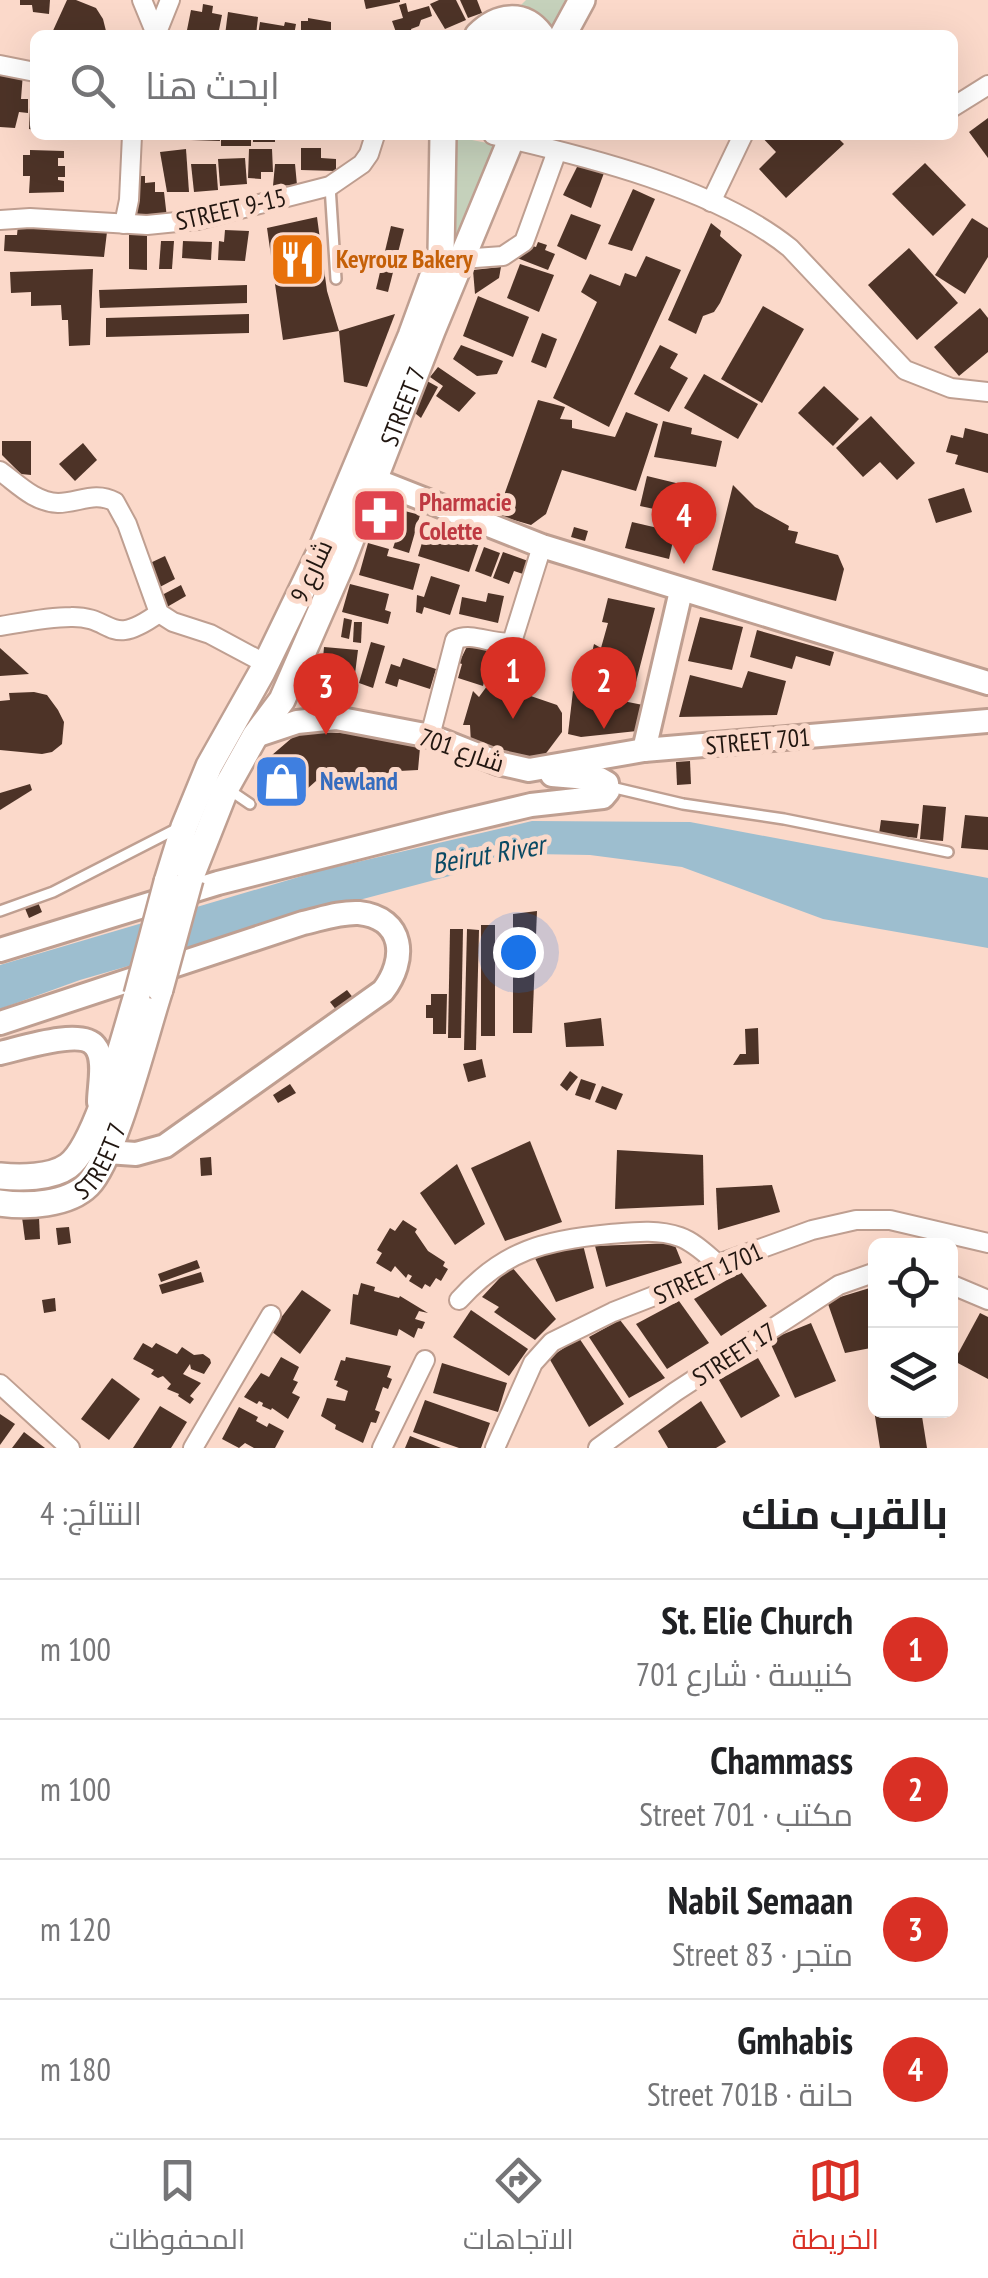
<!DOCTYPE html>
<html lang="ar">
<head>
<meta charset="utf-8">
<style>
  body { margin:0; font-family:"PT Sans Narrow",Cairo,sans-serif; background:#f6f6f6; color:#202124; direction:rtl }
  .controls { position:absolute; right:30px; bottom:30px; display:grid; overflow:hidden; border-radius:15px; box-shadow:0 10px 40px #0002 }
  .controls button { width:90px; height:90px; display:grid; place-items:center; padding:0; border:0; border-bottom:2px solid #e0e0e0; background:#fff; color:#202124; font:50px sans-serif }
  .you { position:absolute; left:518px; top:952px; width:35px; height:35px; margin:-25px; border:8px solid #fff; border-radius:50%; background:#1a73e8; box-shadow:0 0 0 15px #1a73e833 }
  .badge { display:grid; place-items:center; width:65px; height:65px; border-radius:50%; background:#d93025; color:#fff; font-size:32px; font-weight:700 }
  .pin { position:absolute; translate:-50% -82px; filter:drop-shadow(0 2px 5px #0008) }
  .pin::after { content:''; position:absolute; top:52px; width:35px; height:30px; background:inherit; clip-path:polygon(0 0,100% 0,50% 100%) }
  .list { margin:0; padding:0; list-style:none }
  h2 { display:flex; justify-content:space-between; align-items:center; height:130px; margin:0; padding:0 40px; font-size:42px }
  h2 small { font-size:32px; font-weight:400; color:#757577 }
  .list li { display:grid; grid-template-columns:65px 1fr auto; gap:30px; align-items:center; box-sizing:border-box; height:140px; padding:0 40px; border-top:2px solid #e0e0e0 }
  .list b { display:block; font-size:38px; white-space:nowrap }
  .list p { margin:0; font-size:32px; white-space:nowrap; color:#757577 }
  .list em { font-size:32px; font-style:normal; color:#757577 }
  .icon { flex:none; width:55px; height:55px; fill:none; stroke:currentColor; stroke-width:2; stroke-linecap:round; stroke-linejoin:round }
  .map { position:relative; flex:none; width:988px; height:1448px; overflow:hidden; direction:ltr }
  .search { position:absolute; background:#fff; box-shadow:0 10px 40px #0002; left:30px; right:30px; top:30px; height:110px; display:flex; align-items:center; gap:25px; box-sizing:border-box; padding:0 35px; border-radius:15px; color:#757577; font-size:38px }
  .sheet { height:690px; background:#fff }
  nav { display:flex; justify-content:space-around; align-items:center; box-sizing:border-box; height:140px; border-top:2px solid #e0e0e0; background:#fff; font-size:28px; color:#757577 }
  nav a { display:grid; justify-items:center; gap:5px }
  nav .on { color:#d93025 }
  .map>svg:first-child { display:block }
</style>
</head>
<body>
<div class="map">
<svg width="988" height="1448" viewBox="0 0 988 1448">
  <rect width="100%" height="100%" fill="#fbd9ca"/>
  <g fill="#c5d1bb">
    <path d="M526 0H569L549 31 517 9Z"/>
    <path d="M457 137 497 145 450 257Z"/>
  </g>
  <path fill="#9dbecf" d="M532 821 690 822 988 878V948L823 919 682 867 590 855 533 854 329 908 80 980 0 1009V965L319 871Z"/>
  <g fill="#4d3327">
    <path d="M20 0H50L49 14 33 12 32 5H20Z"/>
    <path d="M67 0H76L96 8 103 19 107 35H51Z"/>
    <path d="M364 0H400V2L366 9Z"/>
    <path d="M439 0H456L466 20 445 29 430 4Z"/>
    <path d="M460 0H477L482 13 468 18Z"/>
    <path d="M406 3 408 12 429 6 432 16 421 20 419 26 411 29 412 33 397 35 392 21 403 18 399 5Z"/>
    <path d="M203 4 213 6 212 13 222 15 218 35H186L191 10 202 12Z"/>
    <path d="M228 12 258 17 256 35H225Z"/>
    <path d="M308 18 331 22V35H301V21H308Z"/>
    <path d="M260 22 284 26 285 22 296 24 294 35H258Z"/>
    <path d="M0 72 23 73 21 99H28V113L19 112 15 128 0 127Z"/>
    <path d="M31 86H35V130L29 129Z"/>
    <path d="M988 118V158L969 132Z"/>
    <path d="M191 135H219L220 141 191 140Z"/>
    <rect x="221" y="135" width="30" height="11"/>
    <rect x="253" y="135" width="22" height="7"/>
    <path d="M760 135H835L844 144 786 198 759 169 776 152Z"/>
    <path d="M301 148H321V158L336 159V171L301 170Z"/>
    <path d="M186 149 189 192H167L160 152Z"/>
    <path d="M249 149H272L273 172H261V179L248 178Z"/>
    <path d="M30 150 64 151V158H58V166H65V177H58V180L64 181V192L29 193 30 176H23V155H30Z"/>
    <path d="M245 158 247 184 220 186 218 159Z"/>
    <path d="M580 161 604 173 591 208 563 195Z"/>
    <path d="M925 163 966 205 933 236 892 194Z"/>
    <path d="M191 164H216L218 190 194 192Z"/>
    <path d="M275 164H295L297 185 273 186Z"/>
    <path d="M135 176H145V183L155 182V192H164L167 218 137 219Z"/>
    <path d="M633 189 655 199 632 251 608 244Z"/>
    <path d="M571 214 601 225 586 260 557 246Z"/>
    <path d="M317 217 327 291 339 331 283 340 267 228Z"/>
    <path d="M972 218 988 228V257L965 294 935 275Z"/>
    <path d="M711 223 721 231 720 236 742 255 720 303 714 312 703 316 696 334 668 320Z"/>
    <path d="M18 225 107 232 104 257 4 251 5 235H17Z"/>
    <path d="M391 226 404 229 388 292 376 289Z"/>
    <path d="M225 230 249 231 245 261 218 260 219 241 224 242Z"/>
    <path d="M147 233V270L129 269V234Z"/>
    <path d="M161 241H174L172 269H159Z"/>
    <path d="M183 241 212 242 211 260 182 258Z"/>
    <path d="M538 242 547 245 545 250 555 254 548 270 512 256 529 245 536 247Z"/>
    <path d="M909 248 958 303 917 340 868 285Z"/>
    <path d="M646 256 681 270 609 427 553 398 597 302 581 292 590 274 620 286 625 273 636 277Z"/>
    <path d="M520 264 554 275 539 312 507 298Z"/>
    <path d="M501 267 499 278 475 294 473 270Z"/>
    <path d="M93 269 90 345 69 346 68 320H62L61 305 31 306V292L11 293 10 272Z"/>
    <path d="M247 285V303L100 308 99 290Z"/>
    <path d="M478 296 529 317 513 357 463 336Z"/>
    <path d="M763 306 804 329 762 403 721 379Z"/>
    <path d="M980 308 988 318V352L959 376 934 347Z"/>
    <path d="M249 314V333L106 337V318Z"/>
    <path d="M395 314 367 387 344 382 339 331Z"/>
    <path d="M542 333 557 339 546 368 531 362Z"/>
    <path d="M461 345 503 361 497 374 477 376 453 359Z"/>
    <path d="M660 345 678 354 670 368 688 378 669 412 634 394Z"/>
    <path d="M438 367 476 393 459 412 436 396 443 386 430 377Z"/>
    <path d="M704 374 758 404 738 439 684 408Z"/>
    <path d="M427 381 438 387 421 418 410 409Z"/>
    <path d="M824 386 859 419 833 446 798 413Z"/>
    <path d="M538 400 565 407 560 419 572 420V428L615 437 626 412 658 424 636 491 562 470 546 514 531 525 497 515Z"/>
    <path d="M871 416 915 463 897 480 880 462 863 477 836 448Z"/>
    <path d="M663 421 692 428 691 434 722 441 716 467 654 457Z"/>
    <path d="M965 428 988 434V473L955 464 958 455 946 452 951 435 963 438Z"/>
    <path d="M2 441H31V475L21 474 2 455Z"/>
    <path d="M83 443 97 460 75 481 59 464Z"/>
    <path d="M647 476 680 484 673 513 640 506Z"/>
    <path d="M733 485 755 507 789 526 788 530 798 532 795 543 838 555 844 569 836 601 712 570Z"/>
    <path d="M964 488 972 512 936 523 928 499Z"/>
    <path d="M382 505 420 515 409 553 393 548 395 542 373 535Z"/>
    <path d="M632 522 675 532 669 559 625 548Z"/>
    <path d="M428 523 480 540 469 572 418 556Z"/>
    <path d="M574 527 588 531 585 541 571 537Z"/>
    <path d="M368 543 389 549 387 556 420 564 413 590 359 575Z"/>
    <path d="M484 547 500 553 491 577 475 571Z"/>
    <path d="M503 552 531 562 526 575 514 571 509 584 493 578Z"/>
    <path d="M165 556 175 579 158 588 148 564Z"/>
    <path d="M431 576 460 585 450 615 424 607 422 614 416 612 417 595 424 597Z"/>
    <path d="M350 584 389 594 385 610 391 612 388 624 342 612Z"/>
    <path d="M181 585 186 596 167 607 160 596Z"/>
    <path d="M488 593 504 596 498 623 459 614 462 597 486 602Z"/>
    <path d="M608 598 655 608 636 682 588 670 594 644 601 648 608 623 602 622Z"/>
    <path d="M700 617 743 627 732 670 688 661Z"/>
    <path d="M344 618 352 620 349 639 341 637Z"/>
    <path d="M354 622H362L361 643 353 642Z"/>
    <path d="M757 630 834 652 830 666 796 656 792 669 750 657Z"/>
    <path d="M470 640 499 649 491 676 486 674 483 686 458 678 462 664 459 663Z"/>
    <path d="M371 642 385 646 373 688 359 683Z"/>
    <path d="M324 647 358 650 355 674 322 670Z"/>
    <path d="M0 648 29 674 0 676Z"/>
    <path d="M403 658 436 669 430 689 399 679 397 687 385 683 391 664 400 667Z"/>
    <path d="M748 671 786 681 777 715 679 717 690 675 742 688Z"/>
    <path d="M490 682 557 705 562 713V732L544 756 526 758 471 744 470 725H463L473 691 479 697Z"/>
    <path d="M573 691 643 705 637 731 581 737 568 734Z"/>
    <path d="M34 692 47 695 58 710 64 722 62 744 52 752 42 754 0 750V701L10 700 9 693Z"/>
    <path d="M300 731 421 737 418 770 399 771 398 778 389 776 390 783 374 778 364 785H351L336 775 321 787 316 781 307 789 302 784 291 792 288 788 272 790 264 781V771L269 766 265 761Z"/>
    <path d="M690 761 691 784 677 785 676 762Z"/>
    <path d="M30 784 32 790 0 810V793Z"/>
    <path d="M923 805 946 807 943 841 920 839Z"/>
    <path d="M965 815 988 817V850L961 848Z"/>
    <path d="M881 820 919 824 917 838 879 834Z"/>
    <path d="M37 900 42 912 29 918 24 906Z"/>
    <path d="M537 911 532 1033H513V914Z"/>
    <rect x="481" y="925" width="14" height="111"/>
    <path d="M450 929H463L461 1038H448Z"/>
    <path d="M467 929 479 930 476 1050H464Z"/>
    <path d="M347 990 354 999 337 1011 330 1002Z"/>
    <path d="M431 994H447L446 1034H433V1018H426V1005H431Z"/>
    <path d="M601 1018 604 1046 566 1047 564 1023Z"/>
    <path d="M758 1028 759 1064 733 1065 740 1054H746L745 1029Z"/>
    <path d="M482 1059 486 1077 468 1082 463 1064Z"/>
    <path d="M570 1071 578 1077 567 1091 560 1085Z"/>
    <path d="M581 1079 596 1084 590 1100 575 1095Z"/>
    <path d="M290 1084 296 1093 278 1103 273 1095Z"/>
    <path d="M602 1086 623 1094 616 1110 595 1102Z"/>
    <path d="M530 1141 562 1222 505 1241 471 1168Z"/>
    <path d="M617 1150 703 1155 704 1205 615 1209Z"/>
    <path d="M211 1157 212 1175 201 1176 200 1158Z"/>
    <path d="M457 1164 485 1224 455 1245 420 1193Z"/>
    <path d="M772 1185 780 1212 718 1230 716 1188Z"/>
    <path d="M22 1217H39L40 1239 25 1240Z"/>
    <path d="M403 1220 417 1229 415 1232 428 1251 445 1262 443 1266 448 1269 441 1281 436 1278 430 1287 425 1284 422 1289 409 1281 412 1276 408 1274 406 1278 395 1266 391 1272 376 1263 382 1253 377 1250 390 1228 395 1231Z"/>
    <path d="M69 1227 71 1243 58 1245 56 1228Z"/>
    <path d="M582 1241 594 1288 556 1302 532 1252Z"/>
    <path d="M674 1243 682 1263 606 1287 595 1246Z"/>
    <path d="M197 1260 200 1268 161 1282 158 1274Z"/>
    <path d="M511 1266 556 1319 535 1340 494 1312 499 1307 482 1297Z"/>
    <path d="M201 1272 204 1282 162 1294 159 1285Z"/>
    <path d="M741 1272 767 1306 721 1336 694 1299Z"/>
    <path d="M361 1283 375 1287 374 1291 399 1298 400 1296 428 1313 419 1311 415 1319 425 1322 422 1329 418 1328 414 1338 399 1329 397 1336 350 1324 353 1294 358 1295Z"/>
    <path d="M873 1287 876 1347 845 1353 827 1301Z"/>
    <path d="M302 1290 331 1310 300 1354 271 1331Z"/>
    <path d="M55 1298 56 1311 44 1313 42 1300Z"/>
    <path d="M679 1301 709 1343 667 1369 636 1324Z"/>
    <path d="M471 1310 528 1349 509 1376 453 1337Z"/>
    <path d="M980 1313 988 1317V1379L954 1361Z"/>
    <path d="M620 1320 665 1378 629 1398 589 1337Z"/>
    <path d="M811 1323 836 1381 795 1398 769 1340Z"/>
    <path d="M579 1338 624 1404 589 1427 549 1358Z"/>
    <path d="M143 1343 152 1348 156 1343 177 1354 182 1347 194 1355 203 1354 210 1359 211 1363 204 1374 191 1369 190 1364 183 1374 201 1383 190 1396 194 1399 190 1404 178 1396 179 1394 167 1389 171 1384 163 1376 158 1378 151 1374 154 1370 133 1359Z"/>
    <path d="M281 1357 299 1367 293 1380 298 1382 292 1393 300 1397 288 1419 272 1408 271 1410 262 1406 263 1403 259 1401 257 1404 244 1397 261 1373 269 1377Z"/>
    <path d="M346 1357 391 1366 387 1377 392 1379 388 1389 383 1387 375 1410 380 1412 376 1423 371 1422 363 1443 335 1429 336 1425 321 1416 327 1398 345 1401 348 1391 336 1386 338 1381 334 1380 341 1360 345 1361Z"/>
    <path d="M758 1358 780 1396 741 1418 719 1380Z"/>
    <path d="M442 1363 507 1383 498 1412 433 1393Z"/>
    <path d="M112 1378 140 1399 109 1440 81 1419Z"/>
    <path d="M425 1400 490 1423 481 1448H459L413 1432Z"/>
    <path d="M701 1401 726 1442 716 1448H668L658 1431Z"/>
    <path d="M160 1406 187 1422 171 1448H133Z"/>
    <path d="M239 1407 258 1417 256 1421 267 1427 269 1423 284 1431 275 1448H254L245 1443 239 1448 222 1439Z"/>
    <path d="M874 1410H921L927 1448H880Z"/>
    <path d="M0 1414 15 1424 0 1445Z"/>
    <path d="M24 1432 45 1448H12Z"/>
    <path d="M410 1436 441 1448H405Z"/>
  </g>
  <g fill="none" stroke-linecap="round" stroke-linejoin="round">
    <defs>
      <g id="service">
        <path d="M330 186 336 279"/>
        <path d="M611 787 683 804 784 819 948 852"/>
        <path d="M228 789 250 804"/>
        <path d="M0 911 53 892 176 829"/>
      </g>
      <g id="minor">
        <path d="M142 0 156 34"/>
        <path d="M156 35 170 0"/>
        <path d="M0 65 35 72"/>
        <path d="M953 107 988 85"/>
        <path d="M493 135C585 156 716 188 790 248L905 370 951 388 988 392"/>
        <path d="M711 202 743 135"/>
        <path d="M0 220 30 218 147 225 197 220 330 186 362 164 369 154 375 135"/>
        <path d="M124 224 129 200 132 135"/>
        <path d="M461 259 503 256 524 242 557 151"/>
        <path d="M0 471C18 484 34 502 58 503 78 503 95 491 115 502L127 524 159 613 173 622 210 634 266 664"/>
        <path d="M1 626C24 622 48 617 71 617 115 616 107 650 159 613"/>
        <path d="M430 736 455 640C472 631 494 646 512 642L542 546"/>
        <path d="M950 1284 988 1300"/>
        <path d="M459 1300C504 1250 545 1240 610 1234 634 1232 657 1229 680 1237 694 1242 706 1254 718 1264"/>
        <path d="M0 1384 70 1448"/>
        <path d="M193 1448 271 1315"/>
        <path d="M382 1448 425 1360"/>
        <path d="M495 1448 533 1363 552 1342 613 1312 677 1287 718 1264 812 1230 856 1220H890L988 1243"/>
        <path d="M598 1448 675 1392 839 1285 876 1272"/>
      </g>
      <g id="tertiary">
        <path d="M375 480 542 546 988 683"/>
        <path d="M293 675 336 718"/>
        <path d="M255 736 297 722 336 718 430 736 498 763 529 770 644 750 988 721"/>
        <path d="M644 750 681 591"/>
        <path d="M0 950 218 883 451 824 531 805 603 797 608 791 607 783 600 779 552 775"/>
        <path d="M0 1023 303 923C321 919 340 912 359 913 405 918 407 960 383 991L165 1146 136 1154 107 1152"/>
        <path d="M0 1053C19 1049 81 1028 95 1046 106 1059 99 1086 99 1102"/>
      </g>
      <g id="secondary">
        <path d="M478 35C497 16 523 11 541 35"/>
        <path d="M563 35 582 0"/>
        <path id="s1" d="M190 879 226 788 255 736 282 700 341 565 432 331 513 135"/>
        <path d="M167 882 184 827 209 766 262 672 322 548 411 336 441 254 443 135"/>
        <path d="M0 1176C20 1178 51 1178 68 1166 98 1144 125 1033 137 995"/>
        <path id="s2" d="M0 1203C27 1207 68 1205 88 1185 115 1158 146 1031 160 989"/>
      </g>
    </defs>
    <use href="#service" stroke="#bf9f91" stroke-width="14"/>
    <use href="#minor" stroke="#bf9f91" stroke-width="22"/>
    <use href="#tertiary" stroke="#bf9f91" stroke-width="28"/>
    <use href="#secondary" stroke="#bf9f91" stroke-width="30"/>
    <use href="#service" stroke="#fff" stroke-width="9"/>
    <use href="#minor" stroke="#fff" stroke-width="18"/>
    <use href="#tertiary" stroke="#fff" stroke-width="22"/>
    <use href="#secondary" stroke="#fff" stroke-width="25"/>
    <defs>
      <g id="secondary-bridge">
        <path d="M160 989 190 879"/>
        <path d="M137 995 167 882"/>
      </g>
    </defs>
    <use href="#secondary-bridge" stroke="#bf9f91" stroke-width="30" stroke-linecap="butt"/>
    <use href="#secondary-bridge" stroke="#fff" stroke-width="25"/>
  </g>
  <defs>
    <symbol id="restaurant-square" viewBox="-11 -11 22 22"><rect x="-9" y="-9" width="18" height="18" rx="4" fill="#e8710a" stroke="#fbd9ca"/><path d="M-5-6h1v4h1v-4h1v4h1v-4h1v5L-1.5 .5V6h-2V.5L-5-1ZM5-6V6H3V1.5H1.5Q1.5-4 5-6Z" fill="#fff"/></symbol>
    <symbol id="pharmacy-square" viewBox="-11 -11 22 22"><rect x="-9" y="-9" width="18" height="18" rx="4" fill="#e0444e" stroke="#fbd9ca"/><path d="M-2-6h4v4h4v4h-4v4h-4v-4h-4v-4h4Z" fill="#fff"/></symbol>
    <symbol id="shop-square" viewBox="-11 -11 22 22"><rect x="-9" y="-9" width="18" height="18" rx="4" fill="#3f7fe0" stroke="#fbd9ca"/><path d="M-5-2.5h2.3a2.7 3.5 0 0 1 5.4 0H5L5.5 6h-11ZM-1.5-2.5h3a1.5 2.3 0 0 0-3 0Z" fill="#fff"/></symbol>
  </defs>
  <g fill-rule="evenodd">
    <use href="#restaurant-square" x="266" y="228" width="63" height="63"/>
    <use href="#pharmacy-square" x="348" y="484" width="63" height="63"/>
    <use href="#shop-square" x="250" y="750" width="63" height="63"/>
  </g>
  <g text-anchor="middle" stroke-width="10" stroke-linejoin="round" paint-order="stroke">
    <g font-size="25" fill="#211610" stroke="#fbd9ca">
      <text transform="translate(231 209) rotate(-13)" y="9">STREET 9-15</text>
      <text dy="9" stroke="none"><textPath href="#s1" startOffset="520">STREET 7</textPath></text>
      <text transform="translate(311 571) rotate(-65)" y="9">شارع 9</text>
      <text transform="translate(758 741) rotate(-5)" y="9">STREET 701</text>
      <text transform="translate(462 750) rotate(19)" y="9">شارع 701</text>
      <text dy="9" stroke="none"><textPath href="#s2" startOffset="120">STREET 7</textPath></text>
      <text transform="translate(708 1273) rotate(-24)" y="9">STREET 1701</text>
      <text transform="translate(734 1354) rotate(-33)" y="9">STREET 17</text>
    </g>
    <g font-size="25" font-weight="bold" fill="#c56008" stroke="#fbd9ca" text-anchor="start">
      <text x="336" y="268">Keyrouz Bakery</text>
    </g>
    <g font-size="25" font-weight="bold" fill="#be3a42" stroke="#fbd9ca" text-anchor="start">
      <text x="419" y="511">Pharmacie<tspan x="419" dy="29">Colette</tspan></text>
    </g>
    <g font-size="25" font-weight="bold" fill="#366cbe" stroke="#fbd9ca" text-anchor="start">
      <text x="320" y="790">Newland</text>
    </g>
    <g font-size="28" font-style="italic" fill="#094963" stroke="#fbd9ca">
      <text transform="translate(488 854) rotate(-10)" y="10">Beirut River</text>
    </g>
  </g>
</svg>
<div class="controls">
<button><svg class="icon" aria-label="locate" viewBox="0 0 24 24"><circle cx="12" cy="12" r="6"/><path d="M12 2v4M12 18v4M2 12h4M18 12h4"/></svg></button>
<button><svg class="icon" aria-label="layers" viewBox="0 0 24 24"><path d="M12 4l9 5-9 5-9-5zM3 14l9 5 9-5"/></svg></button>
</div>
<div class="you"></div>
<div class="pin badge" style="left:513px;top:719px">1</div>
<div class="pin badge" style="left:604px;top:729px">2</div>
<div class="pin badge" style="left:326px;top:735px">3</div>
<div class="pin badge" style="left:684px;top:564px">4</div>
<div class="search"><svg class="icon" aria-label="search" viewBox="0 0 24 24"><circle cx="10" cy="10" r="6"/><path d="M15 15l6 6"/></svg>ابحث هنا</div>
</div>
<section class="sheet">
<h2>بالقرب منك<small>النتائج: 4</small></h2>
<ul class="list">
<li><span class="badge">1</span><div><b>St. Elie Church</b><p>كنيسة · شارع 701</p></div><em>100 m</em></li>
<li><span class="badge">2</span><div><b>Chammass</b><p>مكتب · Street 701</p></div><em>100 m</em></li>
<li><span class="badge">3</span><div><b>Nabil Semaan</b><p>متجر · Street 83</p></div><em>120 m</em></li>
<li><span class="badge">4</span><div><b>Gmhabis</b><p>حانة · Street 701B</p></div><em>180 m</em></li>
</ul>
</section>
<nav>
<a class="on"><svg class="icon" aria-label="map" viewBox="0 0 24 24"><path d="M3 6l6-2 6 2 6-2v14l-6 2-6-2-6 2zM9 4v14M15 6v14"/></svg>الخريطة</a>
<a><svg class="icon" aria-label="directions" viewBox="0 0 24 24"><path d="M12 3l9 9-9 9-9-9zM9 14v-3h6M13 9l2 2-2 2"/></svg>الاتجاهات</a>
<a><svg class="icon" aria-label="saved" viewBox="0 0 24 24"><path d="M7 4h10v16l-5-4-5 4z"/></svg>المحفوظات</a>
</nav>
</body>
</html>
